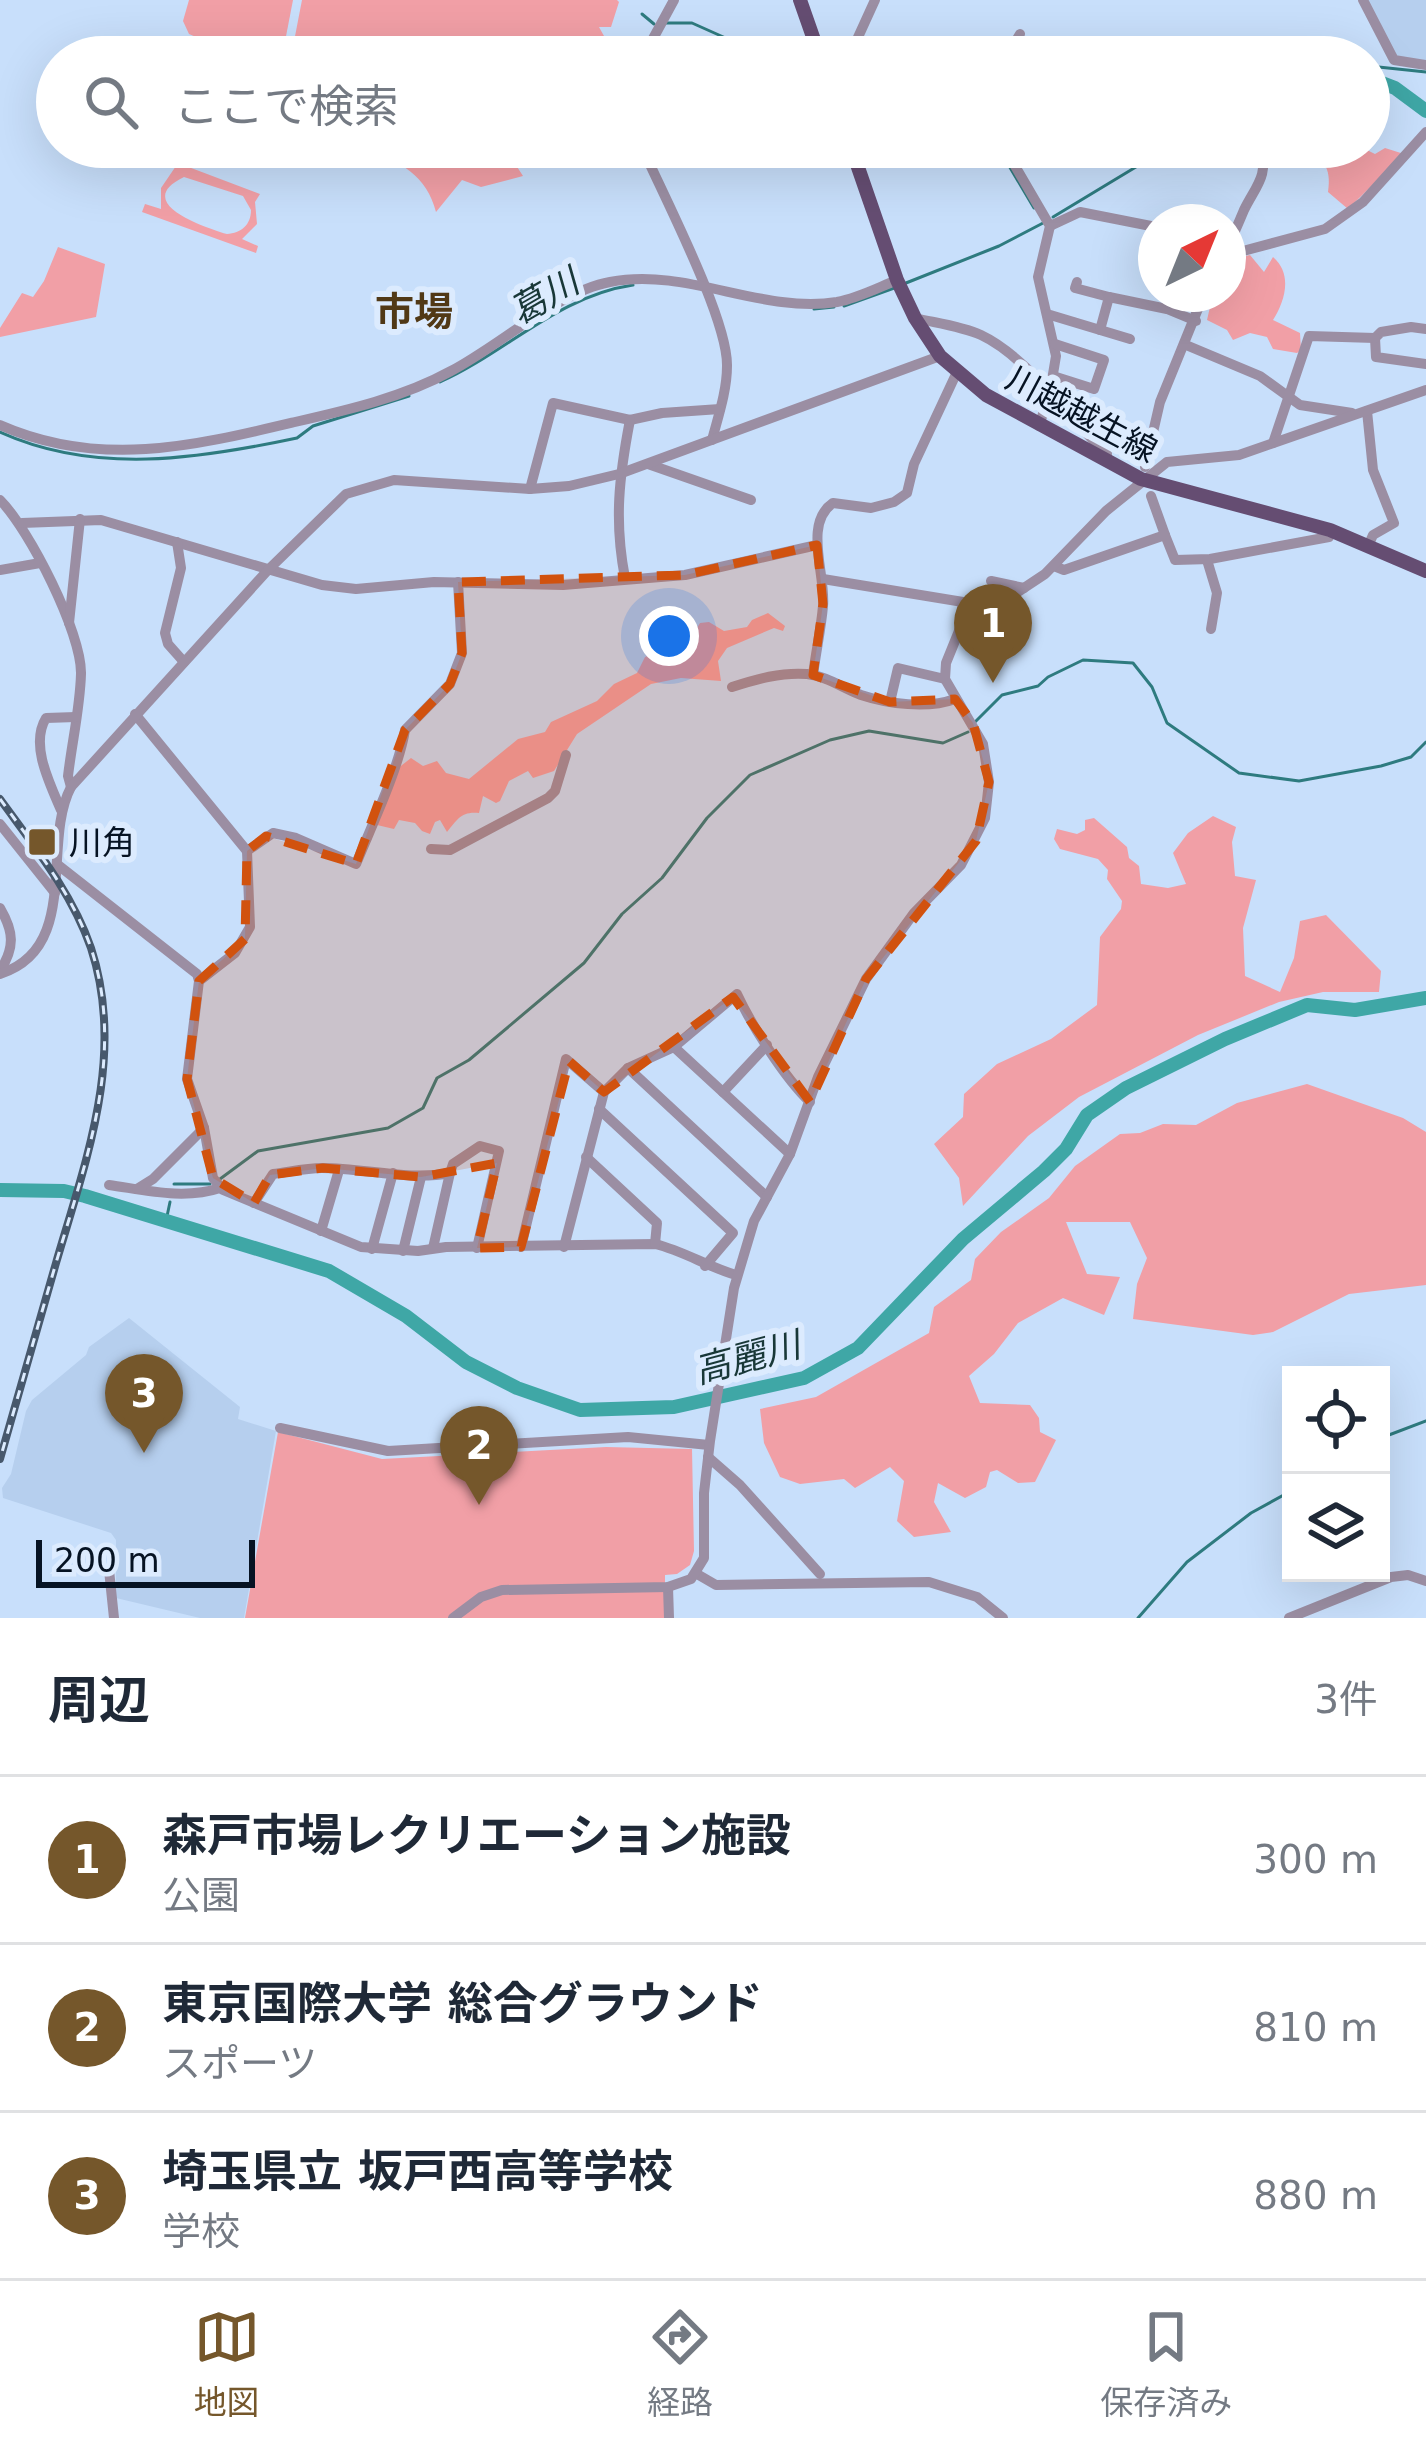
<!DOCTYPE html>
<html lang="ja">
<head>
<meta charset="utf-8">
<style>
  body { margin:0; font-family:"DejaVu Sans","Noto Sans JP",sans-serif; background:#f2f2f3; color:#1f2937 }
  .controls { position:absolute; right:36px; bottom:36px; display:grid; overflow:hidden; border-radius:0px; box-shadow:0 12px 48px #0002 }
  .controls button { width:108px; height:108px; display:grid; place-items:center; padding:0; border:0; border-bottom:3px solid #e0e1e3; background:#fff; color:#1f2937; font:60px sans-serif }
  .compass { position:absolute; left:1138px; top:204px; width:108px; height:108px; border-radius:50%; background:#fff; box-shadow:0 12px 48px #0002; rotate:43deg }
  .scale { position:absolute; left:36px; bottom:30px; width:219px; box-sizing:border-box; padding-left:12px; border:6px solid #061323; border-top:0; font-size:33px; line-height:42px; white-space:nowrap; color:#061323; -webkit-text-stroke:9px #dcebfe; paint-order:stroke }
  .you { position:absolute; left:669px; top:636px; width:42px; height:42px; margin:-30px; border:9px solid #fff; border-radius:50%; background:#1a73e8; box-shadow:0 0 0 18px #1a73e833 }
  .badge { display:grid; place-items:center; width:78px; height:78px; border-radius:50%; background:#75572b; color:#fff; font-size:39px; font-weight:700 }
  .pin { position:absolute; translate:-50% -99px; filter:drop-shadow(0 3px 6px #0008) }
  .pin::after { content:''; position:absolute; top:63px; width:42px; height:36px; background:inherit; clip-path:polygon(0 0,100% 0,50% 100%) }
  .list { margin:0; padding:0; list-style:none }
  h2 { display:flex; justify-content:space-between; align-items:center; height:156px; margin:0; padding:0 48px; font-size:51px }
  h2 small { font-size:39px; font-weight:400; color:#747a83 }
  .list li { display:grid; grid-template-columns:78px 1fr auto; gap:36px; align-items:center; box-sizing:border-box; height:168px; padding:0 48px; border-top:3px solid #e0e1e3 }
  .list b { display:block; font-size:45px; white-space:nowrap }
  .list p { margin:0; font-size:39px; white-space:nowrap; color:#747a83 }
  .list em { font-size:39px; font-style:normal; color:#747a83 }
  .icon { flex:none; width:66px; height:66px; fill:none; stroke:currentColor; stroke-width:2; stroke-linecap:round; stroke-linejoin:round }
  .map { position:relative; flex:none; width:1426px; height:1618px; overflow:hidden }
  .search { position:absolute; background:#fff; box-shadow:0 12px 48px #0002; left:36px; right:36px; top:36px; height:132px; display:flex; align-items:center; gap:30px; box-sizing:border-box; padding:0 42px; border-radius:66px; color:#747a83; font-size:45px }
  .sheet { height:660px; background:#fff }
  nav { display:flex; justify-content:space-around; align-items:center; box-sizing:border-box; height:168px; border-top:3px solid #e0e1e3; background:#fff; font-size:33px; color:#747a83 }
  nav a { display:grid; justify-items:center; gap:6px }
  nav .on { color:#75572b }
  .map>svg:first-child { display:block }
</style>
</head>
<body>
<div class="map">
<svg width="1426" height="1618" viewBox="0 0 1426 1618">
  <rect width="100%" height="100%" fill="#c8dffb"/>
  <g fill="#b6cfee">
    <path d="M1367 0H1426V62L1395 57Z"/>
    <path d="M129 1318 240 1407 238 1419 276 1431 244 1618H200L116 1598V1540L111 1533 3 1498 2 1488 11 1474 26 1411 32 1400 86 1355 89 1347Z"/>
  </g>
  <g fill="#f19fa6" fill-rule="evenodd">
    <path d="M189 0H293L282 57H242L189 34 183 21Z"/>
    <path d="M302 0H617L619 2 611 27H599L604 36 597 50 599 57H291Z"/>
    <path d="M369 147H513L512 159 523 176 481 187 462 180 436 212C427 176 400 160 366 152Z"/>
    <path d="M1299 147H1361L1375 154 1385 148 1404 154 1348 209 1328 192C1332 167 1323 156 1299 147Z"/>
    <path d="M178 163 260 194 255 202 257 224 242 239 258 246 256 253 142 212 145 204 161 209V188ZM184 177 243 196 251 210C251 225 241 233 227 234 207 228 130 203 184 177Z"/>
    <path d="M58 247 105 264 96 317 0 337V328L22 293 33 297 44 281Z"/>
    <path d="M1250 255 1264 272 1273 257C1293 274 1285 301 1273 320L1300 333 1301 350 1297 353 1273 349 1267 337 1250 333 1233 340 1227 330 1207 320 1213 294H1228V260Z"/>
    <path d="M768 613 785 626 783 631 774 628 727 648 718 661 721 681 681 678 651 684 577 734 554 771 533 778 528 771 509 781 500 801 496 803 483 796 479 813C461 811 457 820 447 832L440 820 435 822 430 834 422 831 415 823 399 820 394 829 377 825 397 769 411 758 423 766 437 761 446 773 469 779 518 739 545 732 551 722 597 701 614 684 637 673 645 657 670 647 672 639 682 634 692 636 700 623 709 622 724 631 747 627 752 620Z"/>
    <path d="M1213 816 1236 827 1232 842 1235 876 1256 880 1243 928 1245 976 1280 992 1294 958 1300 921 1326 915 1381 971 1379 992H1323L1279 1002 1198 1035 1079 1097 1028 1136 963 1206 959 1178 934 1144 963 1117 964 1094 997 1064 1051 1039 1097 1005 1100 937 1121 909 1122 901 1107 879 1108 870 1098 859 1060 849 1054 839 1057 829 1077 834 1085 830V820L1094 818 1127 847 1129 858 1139 866 1141 884 1168 888 1186 884 1173 853 1188 833Z"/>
    <path d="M1307 1084 1403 1118 1426 1132V1285L1349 1294 1273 1332 1253 1335 1133 1319 1137 1284 1147 1258 1130 1222H1066L1087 1274 1120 1277 1104 1315 1063 1298 1018 1323 994 1354 969 1376 980 1403 1030 1405 1039 1418 1040 1432 1056 1440 1035 1482 1018 1483 997 1470 990 1472 986 1487 965 1498 938 1483 934 1502 951 1532 914 1537 897 1521 904 1481 890 1467 855 1488 844 1479 800 1484 780 1477 764 1443 760 1409 816 1397 929 1333 934 1307 971 1280 975 1259 1001 1232 1049 1198 1075 1166 1120 1134 1140 1133 1163 1124 1196 1125 1237 1103Z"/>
    <path d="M278 1432 382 1459 606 1447 692 1449 694 1551 690 1565 677 1574 665 1575V1618H245Z"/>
  </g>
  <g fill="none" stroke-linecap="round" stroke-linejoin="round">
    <g stroke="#2e7b7f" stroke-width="3">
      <path d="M642 14 654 24"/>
      <path d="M664 23H692L748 48 757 47 763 40 795 47 803 57"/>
      <path d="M1369 66 1426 72"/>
      <path d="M888 147 919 163 947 166 965 147"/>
      <path d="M1002 154 1034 208"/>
      <path d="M1053 217 1169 147"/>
      <path d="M906 283 999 246 1045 222"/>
      <path d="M844 306 897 287"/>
      <path d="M814 309 834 307"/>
      <path d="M440 382C507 352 558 296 633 285"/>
      <path d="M0 432C95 475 198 459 297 438L313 426 409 396"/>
      <path d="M973 724 1002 695 1038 686 1048 677 1083 660 1133 663 1152 687 1167 723 1239 773 1299 781 1381 766 1411 757 1426 742"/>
      <path d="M220 1179 258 1151 388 1128 423 1108 437 1078 469 1060 584 963 622 914 662 878 707 818 750 775 830 740 869 731 943 743 968 732"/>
      <path d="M174 1184H210"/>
      <path d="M166 1221 170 1202"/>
      <path d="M1381 1438 1426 1421"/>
      <path d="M1138 1618 1187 1562 1251 1513 1291 1491"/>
    </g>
    <g stroke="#3fa7a6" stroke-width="14">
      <path d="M1369 78 1395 88 1426 111"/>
      <path d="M0 1190 64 1191 85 1196 329 1271 406 1316 466 1362 517 1388 580 1410 674 1407 804 1378 858 1348 963 1239 1044 1171 1066 1149 1087 1115 1126 1088 1225 1039 1307 1005 1355 1010 1426 998"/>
    </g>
    <g stroke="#9b8ea3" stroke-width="10">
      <path d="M1363 0 1394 60 1426 65"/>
      <path d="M643 57 674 0"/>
      <path d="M849 57 875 0"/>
      <path d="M1006 57 1020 34"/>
      <path d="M642 147C663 195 728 319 727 366 727 391 718 417 712 440"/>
      <path d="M1004 147 1050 226 1038 277 1056 356 1050 392 1039 426"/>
      <path d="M1050 226 1080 212 1156 227"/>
      <path d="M1228 246C1234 234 1239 222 1244 210 1255 187 1270 175 1260 147"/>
      <path d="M1228 255 1325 229 1363 202 1426 132"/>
      <path d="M1077 282 1075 288 1109 297"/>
      <path d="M1047 314 1130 339"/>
      <path d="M915 318C936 323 961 326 981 335 1028 357 1069 419 1107 454L1105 460"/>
      <path d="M1426 329 1411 327 1381 332 1375 338 1376 357 1426 364"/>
      <path d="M1100 330 1109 297 1167 309 1196 321"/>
      <path d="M1186 345 1260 376 1300 405 1352 413"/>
      <path d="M1053 376 1094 389 1104 360 1055 344"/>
      <path d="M1367 411 1373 470 1394 523 1373 535 1369 544"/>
      <path d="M0 425C100 469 194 446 295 422 348 410 404 397 451 371 499 346 559 291 610 282 687 267 761 314 837 302 858 298 877 288 897 280"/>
      <path d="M1273 443 1309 336 1375 338"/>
      <path d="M648 464 751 500"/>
      <path d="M1145 467 1160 402 1204 294"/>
      <path d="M530 489 553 403 630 420 662 413 720 409"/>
      <path d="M0 500C29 529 82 633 81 674 80 708 72 742 68 776L71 787"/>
      <path d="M22 523 101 520 322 585 356 589 434 582 563 585 685 575 817 545"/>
      <path d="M1165 535 1175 560 1210 559 1329 537 1330 530"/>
      <path d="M177 542 181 568 165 633 168 644 184 662"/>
      <path d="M1207 560 1217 593 1211 629"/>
      <path d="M1054 566 1064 570 1165 535 1151 496"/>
      <path d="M0 570 40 563"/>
      <path d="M625 578C614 521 619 477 630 420"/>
      <path d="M823 579 963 602 959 631"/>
      <path d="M991 581 1024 588"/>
      <path d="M69 623 80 519"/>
      <path d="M813 675C816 651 821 629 823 606 826 575 803 523 833 503L871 508 894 502 907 493 914 464 957 372"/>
      <path d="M732 687C757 679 781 672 807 674 826 676 843 688 861 695 888 704 928 709 955 699"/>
      <path d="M890 702 898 668 945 679"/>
      <path d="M135 714 247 851 250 927 235 953 199 981"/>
      <path d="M61 810C49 782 30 744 46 718L76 717"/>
      <path d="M0 824 55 893"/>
      <path d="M431 849 450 850 548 798 555 791 566 755"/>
      <path d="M247 851 273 833 296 838 356 864C372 825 399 768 405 730L450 684 462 653 458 582"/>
      <path d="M58 865 197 974 199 981 187 1079 204 1128 213 1178 223 1190 361 1247 418 1251 446 1247 655 1244C684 1251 708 1267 736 1275"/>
      <path d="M0 908C14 932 15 947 0 971"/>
      <path d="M0 974C81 948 41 844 71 787L268 570 346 494 394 480 530 489 569 486 619 474 940 356"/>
      <path d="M674 1047 790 1154"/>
      <path d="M628 1068 767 1197"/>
      <path d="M723 1092 767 1045"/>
      <path d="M599 1109 733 1233 705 1266"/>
      <path d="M586 1157 657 1223 655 1244"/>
      <path d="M109 1185C145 1190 184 1200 220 1188"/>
      <path d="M137 1189 153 1179 204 1128"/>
      <path d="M254 1203 273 1174C289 1172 306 1168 322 1168 365 1168 408 1181 450 1173L453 1164 480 1146 499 1151 477 1248"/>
      <path d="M321 1231 339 1170"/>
      <path d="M521 1247 566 1059 604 1092"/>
      <path d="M564 1247 604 1092 628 1068 674 1047 737 994C752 1026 784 1077 810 1102"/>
      <path d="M433 1248 450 1173"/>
      <path d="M372 1249 393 1173"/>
      <path d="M403 1251 421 1177"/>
      <path d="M280 1428 388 1451 628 1437 709 1445"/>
      <path d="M708 1457 740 1485 820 1574"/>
      <path d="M109 1570 114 1618"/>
      <path d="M697 1574 716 1585 929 1582 977 1597 1003 1618"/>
      <path d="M668 1587 669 1618"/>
      <path d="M453 1618 481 1597 502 1590 668 1587 691 1579 704 1558V1493L710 1441 734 1288 754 1221 790 1154 818 1077 866 979 914 913 961 865 985 818 989 782 983 744 945 679 946 663 959 631 1045 574 1106 511 1167 462 1239 455 1426 390"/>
      <path d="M1289 1618 1391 1577 1408 1575 1426 1581"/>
    </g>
    <g stroke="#654d72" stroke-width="14">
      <path d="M800 0 820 57"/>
      <path d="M851 147 897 280 915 318 940 356 986 395 1141 479 1330 530 1426 571"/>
    </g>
    <defs>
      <path id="rail" d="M0 799C34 846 72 893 91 948 126 1055 86 1160 56 1263 37 1328 19 1394 0 1459"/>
    </defs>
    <use href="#rail" stroke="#47586c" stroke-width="8"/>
    <use href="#rail" stroke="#dcebfe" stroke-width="3" stroke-dasharray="9" stroke-linecap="butt"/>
  </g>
  <path fill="#d1520e" fill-opacity="0.2" stroke="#d1520e" stroke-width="9" stroke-dasharray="24 15" stroke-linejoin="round" d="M817 545 823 604 813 675 890 702 955 699 973 723 989 782 976 841 866 979 810 1102 733 997 604 1092 569 1061 521 1247 477 1248 497 1163 421 1177 323 1168 270 1175 254 1203 213 1178 187 1079 199 981 245 939 247 851 266 836 356 864 405 730 450 684 462 653 458 582 685 575Z"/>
  <rect fill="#75572b" stroke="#dcebfe" stroke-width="4.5" x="27" y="827" width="30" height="30" rx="6"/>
  <g text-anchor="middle" stroke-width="12" stroke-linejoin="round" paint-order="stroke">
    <g font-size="33" fill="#061323" stroke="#dcebfe">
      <text transform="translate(1082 414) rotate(28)" y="12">川越越生線</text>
    </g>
    <g font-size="33" fill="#061323" stroke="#dcebfe" text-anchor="start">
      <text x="69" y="854">川角</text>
    </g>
    <g font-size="36" font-style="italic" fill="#193838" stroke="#dcebfe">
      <text transform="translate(544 296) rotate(-30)" y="13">葛川</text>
      <text transform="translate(747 1357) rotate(-15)" y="13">高麗川</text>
    </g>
    <g font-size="39" font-weight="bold" fill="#513916" stroke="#dcebfe">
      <text x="414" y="325">市場</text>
    </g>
  </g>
</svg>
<div class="controls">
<button><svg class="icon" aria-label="locate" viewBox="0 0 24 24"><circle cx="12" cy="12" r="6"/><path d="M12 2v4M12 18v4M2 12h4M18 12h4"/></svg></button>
<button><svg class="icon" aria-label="layers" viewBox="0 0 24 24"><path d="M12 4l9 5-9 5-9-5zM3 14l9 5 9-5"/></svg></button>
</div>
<svg class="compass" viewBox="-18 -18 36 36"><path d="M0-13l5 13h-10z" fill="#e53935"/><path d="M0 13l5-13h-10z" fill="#747a83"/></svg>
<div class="scale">200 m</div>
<div class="you"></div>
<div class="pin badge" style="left:993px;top:683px">1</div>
<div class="pin badge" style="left:479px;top:1505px">2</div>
<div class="pin badge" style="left:144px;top:1453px">3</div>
<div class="search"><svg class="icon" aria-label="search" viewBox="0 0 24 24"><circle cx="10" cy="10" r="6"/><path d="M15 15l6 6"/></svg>ここで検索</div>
</div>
<section class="sheet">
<h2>周辺<small>3件</small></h2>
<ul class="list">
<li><span class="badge">1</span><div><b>森戸市場レクリエーション施設</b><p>公園</p></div><em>300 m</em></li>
<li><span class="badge">2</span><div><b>東京国際大学 総合グラウンド</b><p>スポーツ</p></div><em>810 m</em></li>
<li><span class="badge">3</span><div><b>埼玉県立 坂戸西高等学校</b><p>学校</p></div><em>880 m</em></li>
</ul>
</section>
<nav>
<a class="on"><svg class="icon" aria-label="map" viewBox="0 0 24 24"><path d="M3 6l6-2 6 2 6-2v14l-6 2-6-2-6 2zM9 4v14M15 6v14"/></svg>地図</a>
<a><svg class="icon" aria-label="directions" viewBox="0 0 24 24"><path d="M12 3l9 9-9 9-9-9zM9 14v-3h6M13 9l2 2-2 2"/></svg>経路</a>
<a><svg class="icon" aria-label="saved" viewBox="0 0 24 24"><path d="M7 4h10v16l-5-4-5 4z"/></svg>保存済み</a>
</nav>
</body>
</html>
